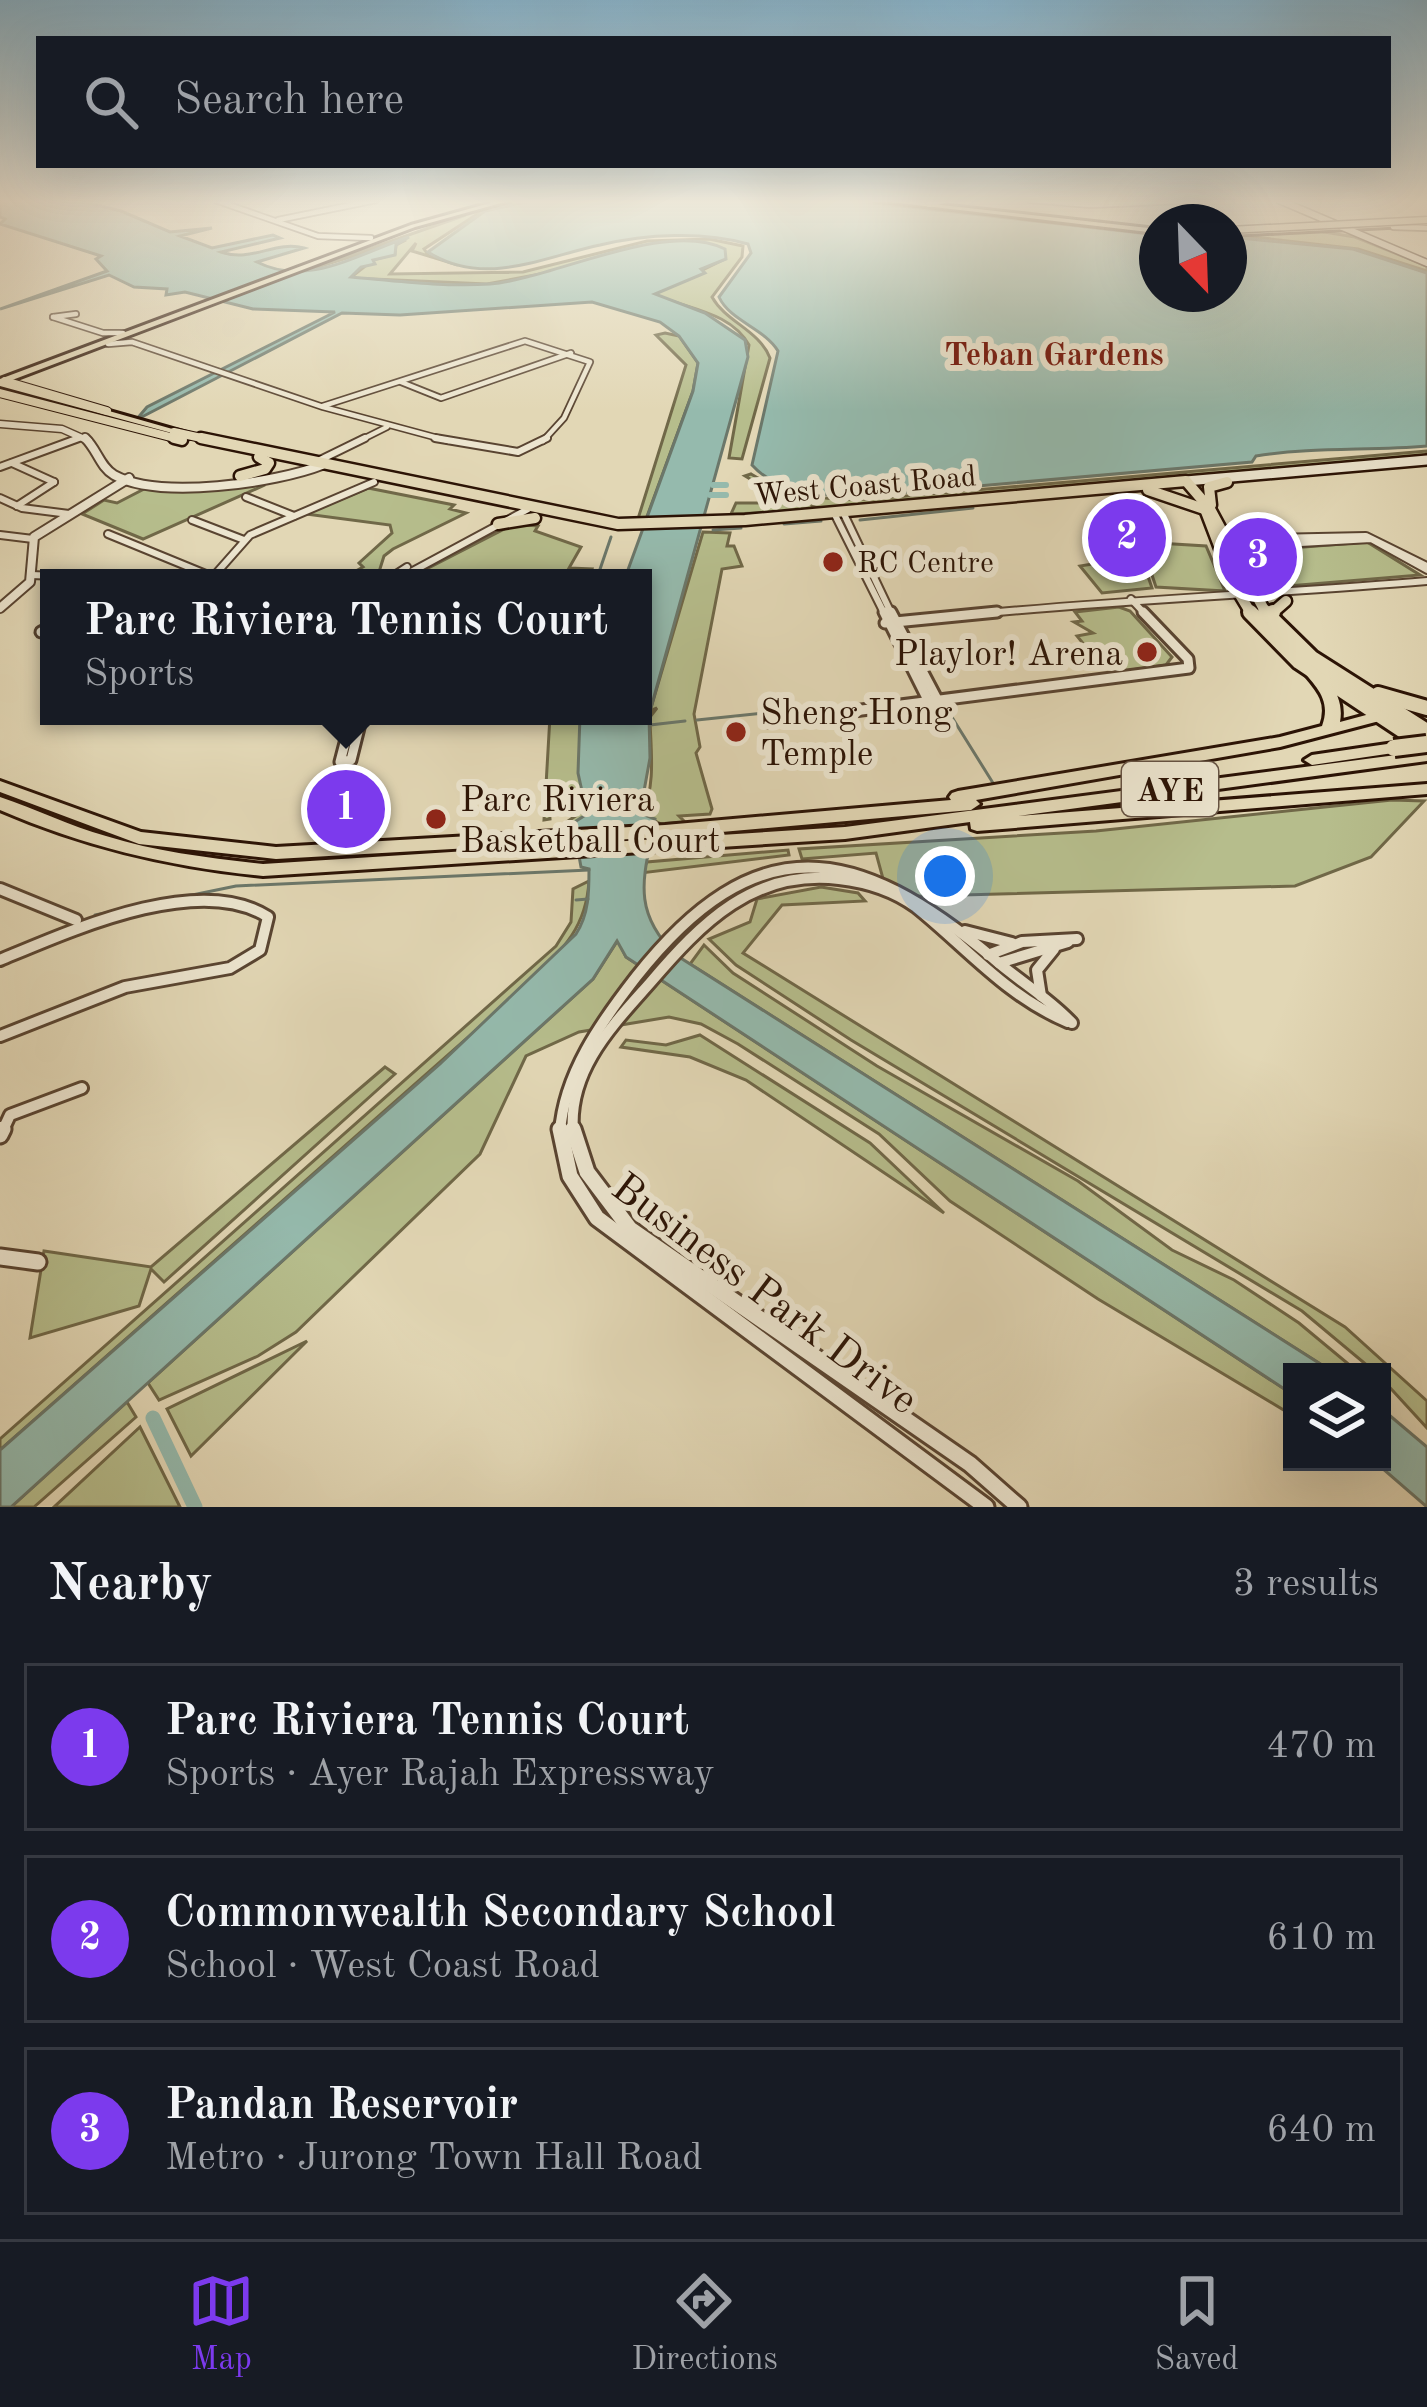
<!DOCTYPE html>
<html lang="en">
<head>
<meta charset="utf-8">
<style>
  body { margin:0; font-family:"Old Standard TT",serif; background:#242831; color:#f1f3f6 }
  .controls { position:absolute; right:36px; bottom:36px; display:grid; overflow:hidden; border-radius:0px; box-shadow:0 12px 48px #0002 }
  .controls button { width:108px; height:108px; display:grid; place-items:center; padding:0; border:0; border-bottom:3px solid #363941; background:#171b24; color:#f1f3f6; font:60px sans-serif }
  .compass { position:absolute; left:1139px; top:204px; width:108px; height:108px; border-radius:50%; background:#171b24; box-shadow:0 12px 48px #0002; rotate:157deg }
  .you { position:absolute; left:945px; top:876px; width:42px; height:42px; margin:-30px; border:9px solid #fff; border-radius:50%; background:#1a73e8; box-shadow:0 0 0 18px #1a73e833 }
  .badge { display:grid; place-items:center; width:78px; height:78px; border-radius:50%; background:#7c3aed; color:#fff; font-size:39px; font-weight:700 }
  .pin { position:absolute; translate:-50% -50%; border:6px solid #fff; box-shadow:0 3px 12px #0006 }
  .popup { position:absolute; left:40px; top:569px; width:612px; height:156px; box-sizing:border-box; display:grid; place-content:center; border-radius:0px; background:#171b24; filter:drop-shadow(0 3px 9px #0005); font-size:39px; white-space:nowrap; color:#9ea1a6 }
  .popup b { font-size:45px; color:#f1f3f6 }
  .popup::after { content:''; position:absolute; left:50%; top:100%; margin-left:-24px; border:24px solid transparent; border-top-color:#171b24 }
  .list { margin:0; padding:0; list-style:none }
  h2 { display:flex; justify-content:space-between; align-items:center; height:156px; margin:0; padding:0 48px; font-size:51px }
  h2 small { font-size:39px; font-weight:400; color:#9ea1a6 }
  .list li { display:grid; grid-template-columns:78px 1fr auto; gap:36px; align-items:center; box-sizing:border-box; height:168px; margin:0 24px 24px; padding:0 24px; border:3px solid #363941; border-radius:0px }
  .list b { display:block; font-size:45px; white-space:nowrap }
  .list p { margin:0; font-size:39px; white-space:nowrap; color:#9ea1a6 }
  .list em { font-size:39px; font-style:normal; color:#9ea1a6 }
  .icon { flex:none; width:66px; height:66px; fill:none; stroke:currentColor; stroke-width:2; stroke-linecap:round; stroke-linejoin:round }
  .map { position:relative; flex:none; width:1427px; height:1507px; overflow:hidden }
  .search { position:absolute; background:#171b24; box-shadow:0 12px 48px #0002; left:36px; right:36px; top:36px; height:132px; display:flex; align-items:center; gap:30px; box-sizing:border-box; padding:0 42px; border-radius:0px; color:#9ea1a6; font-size:45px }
  .sheet { height:732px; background:#171b24 }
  nav { display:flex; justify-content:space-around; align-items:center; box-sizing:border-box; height:168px; border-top:3px solid #363941; background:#171b24; font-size:33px; color:#9ea1a6 }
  nav a { display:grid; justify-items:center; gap:6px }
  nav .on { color:#7c3aed }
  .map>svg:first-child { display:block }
</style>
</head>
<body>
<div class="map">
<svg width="1427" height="1507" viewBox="0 0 1427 1507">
  <rect width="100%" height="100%" fill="#e2d7b5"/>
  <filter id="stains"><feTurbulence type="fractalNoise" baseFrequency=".00167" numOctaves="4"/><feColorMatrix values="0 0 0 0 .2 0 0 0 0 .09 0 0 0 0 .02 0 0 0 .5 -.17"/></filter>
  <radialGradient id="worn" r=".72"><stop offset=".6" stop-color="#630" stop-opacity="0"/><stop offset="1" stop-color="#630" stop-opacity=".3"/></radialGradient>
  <g fill="#b6bd8c" stroke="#706848" stroke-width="3">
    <path d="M519 200H527L479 213 424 249 429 256 458 265 412 251 416 243 390 274 523 272 647 241 709 239 743 246 742 257 712 297C726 322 759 330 770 358L742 459 729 458 749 345C730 311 686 309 654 294L725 259 540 274 487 284 350 278 373 260 395 254 396 245 406 240 311 269 463 216 460 214Z"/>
    <path d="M1318 231 1355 237 1427 266V271L1358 249 1236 235Z"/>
    <path d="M665 333 679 336 698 363 693 391 645 522H637L686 365 656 335Z"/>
    <path d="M1427 451V456L830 510 812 506 813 511 731 514 736 503H762L767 489 745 476 751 474C788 497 829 501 871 499Z"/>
    <path d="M265 485 143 539 82 514 104 500 117 503 148 487Z"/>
    <path d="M368 488 454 505 450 509 466 513 393 549 384 556 379 572 343 578 363 567 359 563 392 533 390 525 306 514Z"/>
    <path d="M514 524 538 526 535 531 581 547 569 568 592 569 589 578H409Z"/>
    <path d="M703 532 730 533 727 546H734L742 566 722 569 694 714 700 747 696 753 712 809 710 814 679 816 685 822 661 824 642 814C657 784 650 744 650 717L657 708 650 711Z"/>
    <path d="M1141 542 1206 546 1225 591 1156 587Z"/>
    <path d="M1367 542 1420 575 1288 586 1267 550Z"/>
    <path d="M1141 556 1152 588 1102 593 1080 566Z"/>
    <path d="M1119 607 1130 611 1172 657 1166 665 1124 671 1107 650 1090 652 1077 636 1093 633 1074 622 1082 621 1075 612Z"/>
    <path d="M550 716H580L587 814 574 827 556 829 577 815 570 791 561 790 549 803 550 819 544 820Z"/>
    <path d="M1392 800 1424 801 1371 857 1295 886 888 897 876 853 802 859 799 849 1096 831Z"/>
    <path d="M788 850 789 855 641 873 647 862Z"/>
    <path d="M589 881C586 931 559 953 525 987L0 1450V1439L556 946 571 922 573 889Z"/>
    <path d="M821 887 858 893 865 901 782 905 743 953 1345 1327 1427 1401V1428L1382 1379V1372H1375L1302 1311 851 1040 736 965 709 939 750 922 757 899Z"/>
    <path d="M618 940 626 957 1292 1394V1415L1098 1299 950 1201 879 1134 738 1044 701 1024 669 1017 579 1032 526 1056 480 1154 296 1332 258 1356 159 1400 148 1383 593 979Z"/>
    <path d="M704 945 733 973 877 1066 1078 1181 1172 1250 1234 1280 1299 1323 1358 1372H1333L690 964Z"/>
    <path d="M700 1035 870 1143 944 1213 746 1080 690 1057 621 1047 626 1040 666 1045Z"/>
    <path d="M385 1067 395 1074 164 1282 151 1269 139 1306 30 1338 44 1251 151 1267Z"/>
    <path d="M307 1341 191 1456 167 1409Z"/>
    <path d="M127 1402 136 1417 34 1507H11Z"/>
    <path d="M140 1427 180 1507H54Z"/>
  </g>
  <g fill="#95baad" stroke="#6b776a" stroke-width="3">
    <path d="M0 200H76L121 211 170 232 212 228 180 236 212 248 273 235 280 238 221 252C252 263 275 240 304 248L257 262C308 288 359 253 409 237L396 245 395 255 373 260 375 264 361 267 351 277C397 281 444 287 490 284 552 279 666 219 725 249L726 259 701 269 705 273 655 294 705 313 745 340 748 357 649 715 650 758 640 813 655 819C645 874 629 909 676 955L1333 1372H1292V1394L626 957 617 941 593 979 11 1507H0V1450L440 1064 576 934C589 914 589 892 589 869L581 867 573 823 587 814 578 773 580 716H643V578H625L693 391 698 363 679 336 660 322 592 302 400 315 342 313 136 420 147 407 335 312 253 309 185 292 166 295 167 289 134 287 109 275 0 309 107 271 96 259 101 256 0 224 5 219 0 217Z"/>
    <path d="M534 200H847L1157 235V294H1229V237L1353 249 1427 273V446C1370 451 1313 447 1256 456L1252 462 863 496C824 496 780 496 752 465L778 351C764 328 730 321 719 297L751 253 748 244C703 231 646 234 600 245 543 257 484 288 428 252L485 211Z"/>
    <path d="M1382 1409 1427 1447V1507L1375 1462H1382Z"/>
  </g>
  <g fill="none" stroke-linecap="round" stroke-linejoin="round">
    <g stroke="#6b776a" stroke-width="3">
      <path d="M860 520 973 508"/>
      <path d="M784 524 821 521"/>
      <path d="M713 530 741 528"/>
      <path d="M597 578 611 537"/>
      <path d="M697 720 773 712"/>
      <path d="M650 725 685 721"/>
      <path d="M779 725 945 706 993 783"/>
      <path d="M576 900 588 899"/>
      <path d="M95 915 236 886 589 870"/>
    </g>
    <g stroke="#95baad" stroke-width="6">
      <path d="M713 485H726"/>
      <path d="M710 495H726"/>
    </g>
    <path stroke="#95baad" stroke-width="15" d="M153 1418 195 1507"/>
    <defs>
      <g id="minor-far4">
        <path d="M1030 200 1091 205 1202 200"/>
        <path d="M1393 227 1427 228"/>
        <path d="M53 317 103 333H123"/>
        <path d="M53 317 76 314"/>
        <path d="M108 344 132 342 323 407 449 441"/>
        <path d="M401 382 441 398 571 353"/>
        <path d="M323 406 525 341 590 362 564 418 543 441"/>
        <path d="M70 441 81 437"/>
        <path d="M359 441 387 427"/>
      </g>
      <g id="minor-far3">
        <path d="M435 438 518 452 547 438"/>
        <path d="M318 461 365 438"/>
        <path d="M12 463 54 482"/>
        <path d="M0 467 79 438"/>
        <path d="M246 497 294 516"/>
        <path d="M0 498 22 508 69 514"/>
        <path d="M17 506 54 482"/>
        <path d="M843 512 892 615"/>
        <path d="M834 513 885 615"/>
        <path d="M192 520 244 540"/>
        <path d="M108 534 213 577"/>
        <path d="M0 535 33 539"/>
        <path d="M1427 566 1366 536 1268 538 1283 544 1371 539 1427 570"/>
        <path d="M31 575 110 578"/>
        <path d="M212 578 250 535 374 482"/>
        <path d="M390 578 407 567"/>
        <path d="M400 578 528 509"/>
        <path d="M1131 599 1146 615"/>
        <path d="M966 615C1120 600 1273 594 1427 581"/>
      </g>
      <g id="minor-far2">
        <path d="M884 612 928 700"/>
        <path d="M891 612 937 699"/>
        <path d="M885 623 997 612"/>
        <path d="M41 632 49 628"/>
        <path d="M352 716 340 762 351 760 362 716"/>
        <path d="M768 722 1189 668 1188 659 1143 612"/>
      </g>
      <g id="minor-far1">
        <path d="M0 889 76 920"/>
        <path d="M965 931 1012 943"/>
        <path d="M988 955 1022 942 1077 939"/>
        <path d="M0 960C70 931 199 872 268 917L260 950 230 968 125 987 0 1036"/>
        <path d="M999 963 1068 942"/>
        <path d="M1041 996 1037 970 1054 949"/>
        <path d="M2 1132 10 1115 82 1088"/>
        <path d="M560 1132C564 1074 601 1022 636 977 756 825 856 843 994 959 1019 981 1049 998 1072 1023"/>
        <path d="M573 1132C568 1070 612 1026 650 983 702 922 754 869 839 879 866 882 894 891 916 907 966 947 1007 997 1068 1022"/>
      </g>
      <g id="minor">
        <path d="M560 1129 570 1176 597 1218 986 1507"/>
        <path d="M573 1129 587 1172 630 1229 970 1464 1019 1507"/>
        <path d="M0 1135 3 1129"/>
        <path d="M0 1257 38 1262"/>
      </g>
      <g id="tertiary-far2">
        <path d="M215 200 318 236 371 238"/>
        <path d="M278 220 376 200"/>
      </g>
      <path id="tertiary-far1" d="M0 424 62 429 89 441"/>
      <g id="tertiary">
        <path d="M85 438C97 449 100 467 114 475 159 500 276 483 322 465"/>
        <path d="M0 608 30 582 34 537 129 478"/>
      </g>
      <g id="secondary-far1">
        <path d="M1279 200 1427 263"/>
        <path d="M929 204 944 200"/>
      </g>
      <path id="secondary" d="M1186 481 1427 460"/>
      <g id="primary-far2">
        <path d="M5 381 107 411"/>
        <path d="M0 393 182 440"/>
        <path d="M174 432 215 441"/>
      </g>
      <g id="primary-far1">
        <path d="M174 438 182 440"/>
        <path d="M201 438 618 524 745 520 1186 481 1210 509 1267 615"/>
        <path d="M240 476 265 469 269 463 259 457"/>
        <path d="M1148 490 1204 509"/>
        <path d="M1211 505 1209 487 1227 482"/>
        <path d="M1205 509 1234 585 1252 615"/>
        <path d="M498 524 535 518"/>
        <path d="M1270 615 1286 601"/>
      </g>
      <g id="primary">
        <path d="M1250 612 1299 662 1427 747"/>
        <path d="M1265 612 1312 658 1427 731"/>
        <path d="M1269 616 1273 612"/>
        <path d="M1378 694 1427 708"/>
      </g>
      <g id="trunk">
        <path d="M501 200H512L415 227 7 382 190 434V438L0 386V379L411 225Z"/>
        <path d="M873 200H896L1157 229V233Z"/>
        <path d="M1427 221V225L1229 235V231Z"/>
      </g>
      <g id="motorway">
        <path d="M1306 662C1327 674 1345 696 1340 722L1381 711 1389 716 1387 719 1280 747 976 800 980 804 971 810 665 837 276 859 139 844 0 792V781L141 832 276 847 665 825 951 800 949 797 952 793 958 791 1280 737 1322 726C1332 699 1315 686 1299 666Z"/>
        <path d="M1394 743 1402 748 1400 752 1312 765 1304 760 1312 755Z"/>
        <path d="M1427 751V761L1018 816 1427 784V794L977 831 971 829 970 822 845 839 263 876C171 867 85 847 0 810V797C36 809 70 826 106 836 157 852 210 858 263 864L845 827Z"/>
      </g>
    </defs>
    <use href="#minor-far4" stroke="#594431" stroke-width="8"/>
    <use href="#minor-far3" stroke="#594431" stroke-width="10"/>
    <use href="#minor-far2" stroke="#594431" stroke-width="15"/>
    <use href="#minor-far1" stroke="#594431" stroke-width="16"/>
    <use href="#minor" stroke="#594431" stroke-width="21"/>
    <use href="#tertiary-far2" stroke="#594431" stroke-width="8"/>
    <use href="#tertiary-far1" stroke="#594431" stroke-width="9"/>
    <use href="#tertiary" stroke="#594431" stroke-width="12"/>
    <use href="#secondary-far1" stroke="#2b1305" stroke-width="9"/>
    <use href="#secondary" stroke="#2b1305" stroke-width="14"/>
    <use href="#primary-far2" stroke="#2b1305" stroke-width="10"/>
    <use href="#primary-far1" stroke="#2b1305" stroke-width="15"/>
    <use href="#primary" stroke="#2b1305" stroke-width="20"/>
    <use href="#trunk" stroke="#2b1305" stroke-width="6"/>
    <use href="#motorway" stroke="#2b1305" stroke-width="6"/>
    <use href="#minor-far4" stroke="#ece5cf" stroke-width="4.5"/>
    <use href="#minor-far3" stroke="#ece5cf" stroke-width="6"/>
    <use href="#minor-far2" stroke="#ece5cf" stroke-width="9"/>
    <use href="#minor-far1" stroke="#ece5cf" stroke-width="10"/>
    <use href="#minor" stroke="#ece5cf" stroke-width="15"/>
    <use href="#tertiary-far2" stroke="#ece5cf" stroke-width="4.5"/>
    <use href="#tertiary-far1" stroke="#ece5cf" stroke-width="6"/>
    <use href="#tertiary" stroke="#ece5cf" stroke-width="8"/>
    <use href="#secondary-far1" stroke="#ece5cf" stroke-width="6"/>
    <use href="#secondary" stroke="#ece5cf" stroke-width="9"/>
    <use href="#primary-far2" stroke="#e2d7b5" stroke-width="8"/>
    <use href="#primary-far1" stroke="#e2d7b5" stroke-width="10"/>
    <use href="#primary" stroke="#e2d7b5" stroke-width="14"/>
    <use href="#trunk" fill="#e2d7b5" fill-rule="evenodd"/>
    <use href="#motorway" fill="#e2d7b5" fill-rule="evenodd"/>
    <defs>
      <path id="trunk-bridge" d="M1229 230 1427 220"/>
      <path id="motorway-bridge" d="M1394 748 1427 744"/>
    </defs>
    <use href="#trunk-bridge" stroke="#2b1305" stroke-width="9" stroke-linecap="butt"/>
    <use href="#motorway-bridge" stroke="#2b1305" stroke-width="22" stroke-linecap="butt"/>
    <use href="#trunk-bridge" stroke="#e2d7b5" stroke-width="6"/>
    <use href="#motorway-bridge" stroke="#e2d7b5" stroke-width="16"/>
  </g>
  <linearGradient id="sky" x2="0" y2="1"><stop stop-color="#87b6d0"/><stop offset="0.49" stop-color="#f2edde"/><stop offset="1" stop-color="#f2edde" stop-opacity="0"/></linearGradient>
  <rect width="1427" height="411" fill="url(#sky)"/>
  <g fill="#8f2418" stroke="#ece5cf" stroke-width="4.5">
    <circle cx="833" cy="562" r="12"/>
    <circle cx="1147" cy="652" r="12"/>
    <circle cx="736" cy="732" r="12"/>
    <circle cx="436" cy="819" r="12"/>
  </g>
  <g text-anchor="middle" stroke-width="12" stroke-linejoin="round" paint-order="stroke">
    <g font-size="30" fill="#2b1305" stroke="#ece5cf">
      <text transform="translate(865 485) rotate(-5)" y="10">West Coast Road</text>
    </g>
    <g font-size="30" fill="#2b1305" stroke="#ece5cf" text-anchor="start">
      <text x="857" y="572">RC Centre</text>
    </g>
    <g font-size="33" font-weight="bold" fill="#7a1f14" stroke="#ece5cf">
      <text x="1054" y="365">Teban Gardens</text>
    </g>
    <rect fill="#ece5cf" stroke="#655242" stroke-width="3" x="1122" y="762" width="96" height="54" rx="9"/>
    <g font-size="33" font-weight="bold" fill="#2b1305">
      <text x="1170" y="801">AYE</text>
    </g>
    <g font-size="36" fill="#2b1305" stroke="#ece5cf" text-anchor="start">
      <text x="1123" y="665" text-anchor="end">Playlor! Arena</text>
      <text x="760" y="724">Sheng Hong<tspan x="760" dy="41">Temple</tspan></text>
      <text x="460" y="811">Parc Riviera<tspan x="460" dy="41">Basketball Court</tspan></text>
    </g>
    <g font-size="42" fill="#2b1305" stroke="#ece5cf">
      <text transform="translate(766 1292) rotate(37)" y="15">Business Park Drive</text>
    </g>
  </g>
  <rect width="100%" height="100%" filter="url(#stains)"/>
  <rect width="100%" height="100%" fill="url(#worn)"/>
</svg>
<div class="controls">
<button><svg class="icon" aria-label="layers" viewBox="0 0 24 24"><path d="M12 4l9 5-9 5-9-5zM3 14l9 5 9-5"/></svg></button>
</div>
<svg class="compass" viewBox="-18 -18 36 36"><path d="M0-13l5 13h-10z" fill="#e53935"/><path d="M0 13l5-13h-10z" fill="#9ea1a6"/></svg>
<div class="you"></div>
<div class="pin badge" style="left:346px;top:809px">1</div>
<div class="popup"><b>Parc Riviera Tennis Court</b>Sports</div>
<div class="pin badge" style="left:1127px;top:538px">2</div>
<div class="pin badge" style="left:1258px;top:557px">3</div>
<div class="search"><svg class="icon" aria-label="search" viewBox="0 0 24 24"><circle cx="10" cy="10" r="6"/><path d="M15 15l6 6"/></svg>Search here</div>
</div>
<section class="sheet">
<h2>Nearby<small>3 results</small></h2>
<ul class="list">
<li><span class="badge">1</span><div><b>Parc Riviera Tennis Court</b><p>Sports · Ayer Rajah Expressway</p></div><em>470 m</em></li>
<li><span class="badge">2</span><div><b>Commonwealth Secondary School</b><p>School · West Coast Road</p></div><em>610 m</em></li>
<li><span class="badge">3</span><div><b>Pandan Reservoir</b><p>Metro · Jurong Town Hall Road</p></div><em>640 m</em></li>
</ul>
</section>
<nav>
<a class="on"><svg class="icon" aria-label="map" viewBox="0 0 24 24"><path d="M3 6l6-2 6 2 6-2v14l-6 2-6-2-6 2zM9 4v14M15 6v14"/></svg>Map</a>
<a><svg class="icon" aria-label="directions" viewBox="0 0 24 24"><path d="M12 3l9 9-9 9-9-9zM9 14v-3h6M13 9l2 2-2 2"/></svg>Directions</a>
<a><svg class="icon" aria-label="saved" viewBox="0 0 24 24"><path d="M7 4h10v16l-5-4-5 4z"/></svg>Saved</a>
</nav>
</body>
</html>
